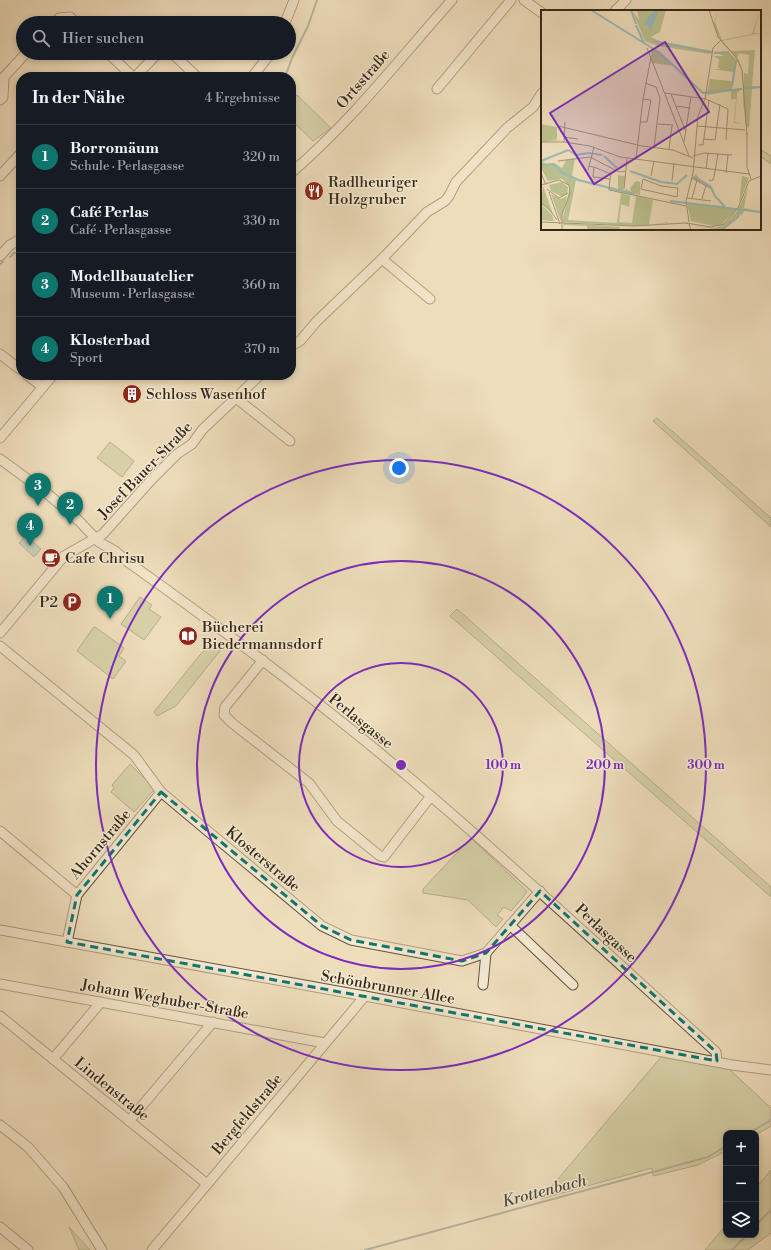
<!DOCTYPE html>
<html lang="de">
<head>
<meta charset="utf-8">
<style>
  body { margin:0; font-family:"Libre Bodoni",serif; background:#242831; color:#f1f3f6 }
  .controls { position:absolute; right:12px; bottom:12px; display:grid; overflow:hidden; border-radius:8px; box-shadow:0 2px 6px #0003 }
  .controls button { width:36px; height:36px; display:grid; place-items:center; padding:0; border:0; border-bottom:1px solid #363941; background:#171b24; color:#f1f3f6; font:20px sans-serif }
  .you { position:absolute; left:399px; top:468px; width:14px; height:14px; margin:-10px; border:3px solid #fff; border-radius:50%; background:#1a73e8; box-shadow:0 0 0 6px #1a73e833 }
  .badge { display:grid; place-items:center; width:26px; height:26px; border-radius:50%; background:#0f766e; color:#fff; font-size:13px; font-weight:700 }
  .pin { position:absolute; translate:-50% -33px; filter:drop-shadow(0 1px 2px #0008) }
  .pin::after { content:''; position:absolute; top:21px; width:14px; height:12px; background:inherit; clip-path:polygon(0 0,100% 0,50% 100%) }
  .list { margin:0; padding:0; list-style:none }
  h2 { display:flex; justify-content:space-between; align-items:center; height:52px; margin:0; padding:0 16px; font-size:17px }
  h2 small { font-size:13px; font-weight:400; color:#9ea1a6 }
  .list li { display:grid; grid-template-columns:26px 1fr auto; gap:12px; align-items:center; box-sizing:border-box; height:64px; padding:0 16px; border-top:1px solid #363941 }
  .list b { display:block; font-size:15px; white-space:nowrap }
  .list p { margin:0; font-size:13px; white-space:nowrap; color:#9ea1a6 }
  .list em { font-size:13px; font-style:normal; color:#9ea1a6 }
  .icon { flex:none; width:22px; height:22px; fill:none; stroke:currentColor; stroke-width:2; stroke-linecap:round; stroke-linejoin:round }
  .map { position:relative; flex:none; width:771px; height:1250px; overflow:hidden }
  .search { position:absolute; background:#171b24; box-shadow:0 2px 6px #0003; left:16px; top:16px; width:280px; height:44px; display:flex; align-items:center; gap:10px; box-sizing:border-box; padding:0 14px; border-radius:22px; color:#9ea1a6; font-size:15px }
  .panel { position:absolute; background:#171b24; box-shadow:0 2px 6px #0003; left:16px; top:72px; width:280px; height:308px; border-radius:16px }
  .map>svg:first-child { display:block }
</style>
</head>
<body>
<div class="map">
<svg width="771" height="1250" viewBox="0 0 771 1250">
  <rect width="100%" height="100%" fill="#edb"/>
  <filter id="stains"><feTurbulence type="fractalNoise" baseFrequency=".005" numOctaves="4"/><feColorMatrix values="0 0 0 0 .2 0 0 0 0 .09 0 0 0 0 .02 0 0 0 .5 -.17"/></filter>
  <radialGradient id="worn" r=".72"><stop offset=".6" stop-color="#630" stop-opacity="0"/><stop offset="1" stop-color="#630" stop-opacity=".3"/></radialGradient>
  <g fill="#bbc08e" stroke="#787452">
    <path d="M291 94 298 96 331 128 313 141 291 120Z"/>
    <path d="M760 149 771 156V164L760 156Z"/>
    <path d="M657 418 771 518V527L653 421Z"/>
    <path d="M110 442 134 461 122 477 97 458Z"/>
    <path d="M140 597 152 605 149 609 161 617 144 640 121 624Z"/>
    <path d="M457 609 771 887V897L450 616Z"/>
    <path d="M95 627 124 648 119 656 126 661 113 679 77 651 93 628Z"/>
    <path d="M214 640 223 647 176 706 157 716 154 712 199 656Z"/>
    <path d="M130 764 155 789 134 812 111 792 114 788 112 785Z"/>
    <path d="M471 838 527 891 524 896 511 911 506 908H502L501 911 497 915 503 919 496 927 468 900 423 893V889Z"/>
    <path d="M661 1057 729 1069 771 1108V1126L756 1135V1133H726V1151L698 1165 653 1176 652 1168 541 1199Z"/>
    <path d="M771 1170V1233L748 1250H705L726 1225V1235H756V1188Z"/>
    <path d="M69 1227 90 1250H79Z"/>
  </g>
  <path fill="#9bbab7" stroke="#728077" d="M26 535 41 549 34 557 19 543Z"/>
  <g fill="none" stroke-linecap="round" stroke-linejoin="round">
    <g stroke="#728077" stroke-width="2">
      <path d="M285 77 292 58 308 26 317 0"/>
      <path d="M10 257 14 253 21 252"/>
      <path d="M0 264 3 262"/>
      <path d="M749 1133 771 1120"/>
      <path d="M756 1225 771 1210"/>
      <path d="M365 1250 708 1157 726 1146"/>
      <path d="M732 1250 747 1235"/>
    </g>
    <defs>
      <g id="minor">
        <path d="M524 0 542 13"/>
        <path d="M615 11 626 0"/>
        <path d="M139 22 140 23"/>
        <path d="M55 23 59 18 70 17 76 23"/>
        <path d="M285 23 294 0"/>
        <path d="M108 53 133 77"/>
        <path d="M172 53 197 77"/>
        <path d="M135 77 158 53"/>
        <path d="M252 77 271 53"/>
        <path d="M437 89 511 0"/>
        <path d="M0 100 3 97 4 77 26 53"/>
        <path d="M291 173C351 122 400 58 452 0"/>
        <path d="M0 176 21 153"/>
        <path d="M0 256 10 245 21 239"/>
        <path d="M382 259 430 299"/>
        <path d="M291 346 300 341 317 321 382 259 427 212 445 201 449 196 456 182 507 128 533 107 542 93"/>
        <path d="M0 354 21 370"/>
        <path d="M27 375 43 387"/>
        <path d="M236 398 290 441"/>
        <path d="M0 438 53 375"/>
        <path d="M0 459 49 495 79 521 99 542 115 551 128 562C232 636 335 713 432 797 529 880 622 967 716 1052L717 1061"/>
        <path d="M0 633 64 556 103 534 152 479 177 454 192 444 202 430 260 375"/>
        <path d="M0 646 134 755 161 792 204 828 322 926 351 940 462 961 486 953 540 891"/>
        <path d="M263 660 225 707 224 715 232 723 309 783 337 821 380 856 384 857 431 796"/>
        <path d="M0 831 77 895"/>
        <path d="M510 925 573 985"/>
        <path d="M0 930 365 996 732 1065 771 1070"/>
        <path d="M67 942 77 895 161 792"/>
        <path d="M0 984 325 1043"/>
        <path d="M483 985 486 953"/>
        <path d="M0 1016 207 1184"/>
        <path d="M53 1059 101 1002"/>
        <path d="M129 1121 213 1022"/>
        <path d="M0 1125 28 1147 63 1187 102 1250"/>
        <path d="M0 1227 28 1250"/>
        <path d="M152 1250 365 996"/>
      </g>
    </defs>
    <use href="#minor" stroke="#63553f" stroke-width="11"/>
    <use href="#minor" stroke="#f4e9d3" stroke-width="9"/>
  </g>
  <path d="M0 0H771V1250H0ZM161 792 322 926 351 940 462 961 486 953 540 891 716 1052 717 1061 67 942 77 895Z" fill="#edb" fill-opacity=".55" fill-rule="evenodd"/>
  <path fill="none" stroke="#0f766e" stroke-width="3" stroke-dasharray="8 5" stroke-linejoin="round" d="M161 792 322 926 351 940 462 961 486 953 540 891 716 1052 717 1061 67 942 77 895Z"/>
  <g fill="none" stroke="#7b2cbf" stroke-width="2">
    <circle cx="401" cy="765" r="102"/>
    <circle cx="401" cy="765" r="204"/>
    <circle cx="401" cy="765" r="305"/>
  </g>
  <defs>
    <symbol id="restaurant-disc" viewBox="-11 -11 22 22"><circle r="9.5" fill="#8f2418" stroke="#f4e9d3"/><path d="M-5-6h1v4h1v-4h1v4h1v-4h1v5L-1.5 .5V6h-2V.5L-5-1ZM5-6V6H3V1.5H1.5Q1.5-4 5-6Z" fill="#fff"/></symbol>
    <symbol id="building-disc" viewBox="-11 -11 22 22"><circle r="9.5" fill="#8f2418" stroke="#f4e9d3"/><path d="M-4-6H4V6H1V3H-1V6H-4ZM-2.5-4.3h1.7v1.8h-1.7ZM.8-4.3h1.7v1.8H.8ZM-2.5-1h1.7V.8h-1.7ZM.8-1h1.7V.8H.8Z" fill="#fff"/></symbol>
    <symbol id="cafe-disc" viewBox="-11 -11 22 22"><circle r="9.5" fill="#8f2418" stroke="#f4e9d3"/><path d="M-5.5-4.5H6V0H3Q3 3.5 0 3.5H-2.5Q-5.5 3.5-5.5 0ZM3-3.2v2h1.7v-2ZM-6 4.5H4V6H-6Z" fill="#fff"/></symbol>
    <symbol id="parking-disc" viewBox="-11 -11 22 22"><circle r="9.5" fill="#8f2418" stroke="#f4e9d3"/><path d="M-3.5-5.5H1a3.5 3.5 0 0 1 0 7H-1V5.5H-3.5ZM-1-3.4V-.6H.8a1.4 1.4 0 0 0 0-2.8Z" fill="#fff"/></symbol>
    <symbol id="library-disc" viewBox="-11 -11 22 22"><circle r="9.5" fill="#8f2418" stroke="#f4e9d3"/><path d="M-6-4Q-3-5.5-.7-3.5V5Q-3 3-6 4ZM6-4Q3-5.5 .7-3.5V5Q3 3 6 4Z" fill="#fff"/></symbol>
  </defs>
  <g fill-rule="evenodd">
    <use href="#restaurant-disc" x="303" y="180" width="22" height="22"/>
    <use href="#building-disc" x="121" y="383" width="22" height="22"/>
    <use href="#cafe-disc" x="40" y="547" width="22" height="22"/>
    <use href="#parking-disc" x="61" y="591" width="22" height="22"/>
    <use href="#library-disc" x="177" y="625" width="22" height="22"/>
  </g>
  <g text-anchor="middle" stroke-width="3" stroke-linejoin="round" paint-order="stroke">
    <g font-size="15" fill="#352816" stroke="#f4e9d3">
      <text transform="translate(363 79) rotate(-49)" y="5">Ortsstraße</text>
      <text transform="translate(145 470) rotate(-46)" y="5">Josef Bauer-Straße</text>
      <text transform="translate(361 721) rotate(39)" y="5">Perlasgasse</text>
      <text transform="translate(100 844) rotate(-50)" y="5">Ahornstraße</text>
      <text transform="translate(263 859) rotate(40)" y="5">Klosterstraße</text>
      <text transform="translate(606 933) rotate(43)" y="5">Perlasgasse</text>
      <text transform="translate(388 987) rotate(10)" y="5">Schönbrunner Allee</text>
      <text transform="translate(165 999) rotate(10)" y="5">Johann Weghuber-Straße</text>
      <text transform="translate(112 1089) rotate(39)" y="5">Lindenstraße</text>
      <text transform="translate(247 1114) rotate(-50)" y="5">Bergfeldstraße</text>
    </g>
    <g font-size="15" fill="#352816" stroke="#f4e9d3" text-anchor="start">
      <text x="328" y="187">Radlheuriger<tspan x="328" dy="17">Holzgruber</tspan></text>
      <text x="146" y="399">Schloss Wasenhof</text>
      <text x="65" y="563">Cafe Chrisu</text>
      <text x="58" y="607" text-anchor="end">P2</text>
      <text x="202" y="632">Bücherei<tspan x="202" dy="17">Biedermannsdorf</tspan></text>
    </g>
    <g font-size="16" font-style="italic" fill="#4e4c3e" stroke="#f4e9d3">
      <text transform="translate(544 1190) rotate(-15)" y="6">Krottenbach</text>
    </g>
  </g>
  <g transform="translate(541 10)">
    <rect width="220" height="220" fill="#edb"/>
    <path d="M91 0 98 10 96 0H125L119 22 110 27 125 34 170 41V44L117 36 104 31ZM177 0 174 12 181 30 211 24 219 0 213 23H220L181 31 190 41 214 40 211 76 220 78 211 79 208 118 205 116 202 92 203 64 197 49 182 34 176 24 173 13ZM198 43 208 45 207 64 202 63 196 48ZM111 38 120 43 132 56 112 53 110 46ZM173 42H188L196 50 191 79 201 78 196 83 194 112 202 114 193 113 195 89H190V81L166 85 169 69 191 71 192 62 171 59H180L177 58 178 49 172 46H183ZM0 114 16 117V129H10L20 130 0 132ZM34 148 31 166 45 172 29 168 35 170 27 210 76 213 80 183 89 186 88 197 80 194 78 212 91 213 95 186 112 190 108 215 127 212 126 213 108 215 97 216 21 212 29 177 21 169 7 171 0 158V150L5 154H15L21 158 25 150ZM155 164 158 168 172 178 174 186 185 197 195 200 181 214 173 216 150 211 146 193 182 196 173 186 170 178 153 167ZM77 165 84 166 82 182 68 179H77ZM201 166 208 168 196 198 198 193ZM95 171 99 172V185L144 194 83 182 85 179 90 182 89 178ZM21 172 27 177 26 184 21 187 10 181 8 175ZM2 176 12 204 0 193ZM207 177 203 198 212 200 211 202 204 200 200 206 198 201 196 207 180 220 153 216 174 218 184 214 197 200ZM10 184 20 189 26 186 20 212ZM0 194 11 205 13 211 0 210ZM23 213 79 217 78 220H46V216L23 215 22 220Z" fill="#bbc08e" fill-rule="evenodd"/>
    <path d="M115 0H118L110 20 104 14 107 6Z" fill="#9bbab7"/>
    <path fill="none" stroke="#9bbab7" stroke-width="2" d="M50 0 119 43 162 83 201 79M90 0 95 14M95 15 103 33M113 31 171 42M173 43 188 42M191 76 195 51M204 78 220 77M63 146 76 158M0 151 27 140 35 145 48 143 61 145M0 155 13 154 21 163 37 170 93 184M89 161 120 172 136 174 146 165M152 167 169 176 174 186 185 198M129 191 220 202M181 220 197 207 199 199"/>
    <path fill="none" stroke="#a49579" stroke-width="1" d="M168 0 177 27 195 47 201 60 206 125M106 38 148 146M104 73 115 77 119 88 113 138M124 83 165 89 187 99 185 130M130 84 145 122M135 96 149 98M99 112H106L110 90 102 89M117 114 132 115M17 116 101 136 132 140 152 148M156 116 204 120M206 123V157L210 169M23 127 37 129M163 129 174 130 179 94M0 132H23L49 136 79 147 208 164M23 132 24 112M143 132 150 87M157 135H162L168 90M128 139 131 116M152 146 163 143 191 145M95 149 102 89 110 47M17 151 49 147 78 162 85 161M48 156 53 157 70 164 69 169 52 167 53 157M165 159 167 143M47 160 53 137M0 163 5 175M185 163 187 145M110 166 113 151M151 168 169 178M69 169 68 180 145 196M102 169 120 176 137 178 136 187 100 179ZM168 170 171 171 173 167 177 144M131 171 133 153M0 175 18 170 28 175 29 183 21 204V220M6 179 18 188 27 183M83 179 86 148M8 182 19 214M146 188 170 191M151 188 156 170M161 189 165 175M0 193 8 199 16 210M0 212 93 216 144 213 148 214 150 220M148 212 145 191 152 163 157 106 164 89 172 38 180 30M145 213 170 217 183 214 197 198 208 171 220 166"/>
    <path fill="#7b2cbf" fill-opacity="0.15" stroke="#7b2cbf" stroke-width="2" d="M124 32 168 102 53 174 9 103Z"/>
    <rect width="220" height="220" fill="none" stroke="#352816" stroke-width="2"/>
  </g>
  <circle cx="401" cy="765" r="6" fill="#7b2cbf" stroke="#f4e9d3" stroke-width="2"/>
  <g font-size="12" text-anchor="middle" font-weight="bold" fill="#7b2cbf" stroke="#f4e9d3" stroke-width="3" stroke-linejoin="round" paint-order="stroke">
    <text x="503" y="769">100 m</text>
    <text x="605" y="769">200 m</text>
    <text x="706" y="769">300 m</text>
  </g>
  <rect width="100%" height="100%" filter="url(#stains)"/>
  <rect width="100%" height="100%" fill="url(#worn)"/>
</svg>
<div class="controls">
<button>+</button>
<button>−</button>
<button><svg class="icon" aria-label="layers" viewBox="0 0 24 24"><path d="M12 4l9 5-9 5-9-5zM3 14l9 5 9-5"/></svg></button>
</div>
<div class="you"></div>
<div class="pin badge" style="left:110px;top:619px">1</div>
<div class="pin badge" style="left:70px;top:525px">2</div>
<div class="pin badge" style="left:38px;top:506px">3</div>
<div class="pin badge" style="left:30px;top:546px">4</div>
<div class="search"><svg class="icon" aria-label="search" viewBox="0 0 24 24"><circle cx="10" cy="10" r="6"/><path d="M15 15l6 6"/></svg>Hier suchen</div>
<section class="panel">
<h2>In der Nähe<small>4 Ergebnisse</small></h2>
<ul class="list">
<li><span class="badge">1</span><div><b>Borromäum</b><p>Schule · Perlasgasse</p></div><em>320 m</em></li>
<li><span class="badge">2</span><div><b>Café Perlas</b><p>Café · Perlasgasse</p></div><em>330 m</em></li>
<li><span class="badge">3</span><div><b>Modellbauatelier</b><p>Museum · Perlasgasse</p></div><em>360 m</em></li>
<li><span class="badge">4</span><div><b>Klosterbad</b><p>Sport</p></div><em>370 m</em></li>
</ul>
</section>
</div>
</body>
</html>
